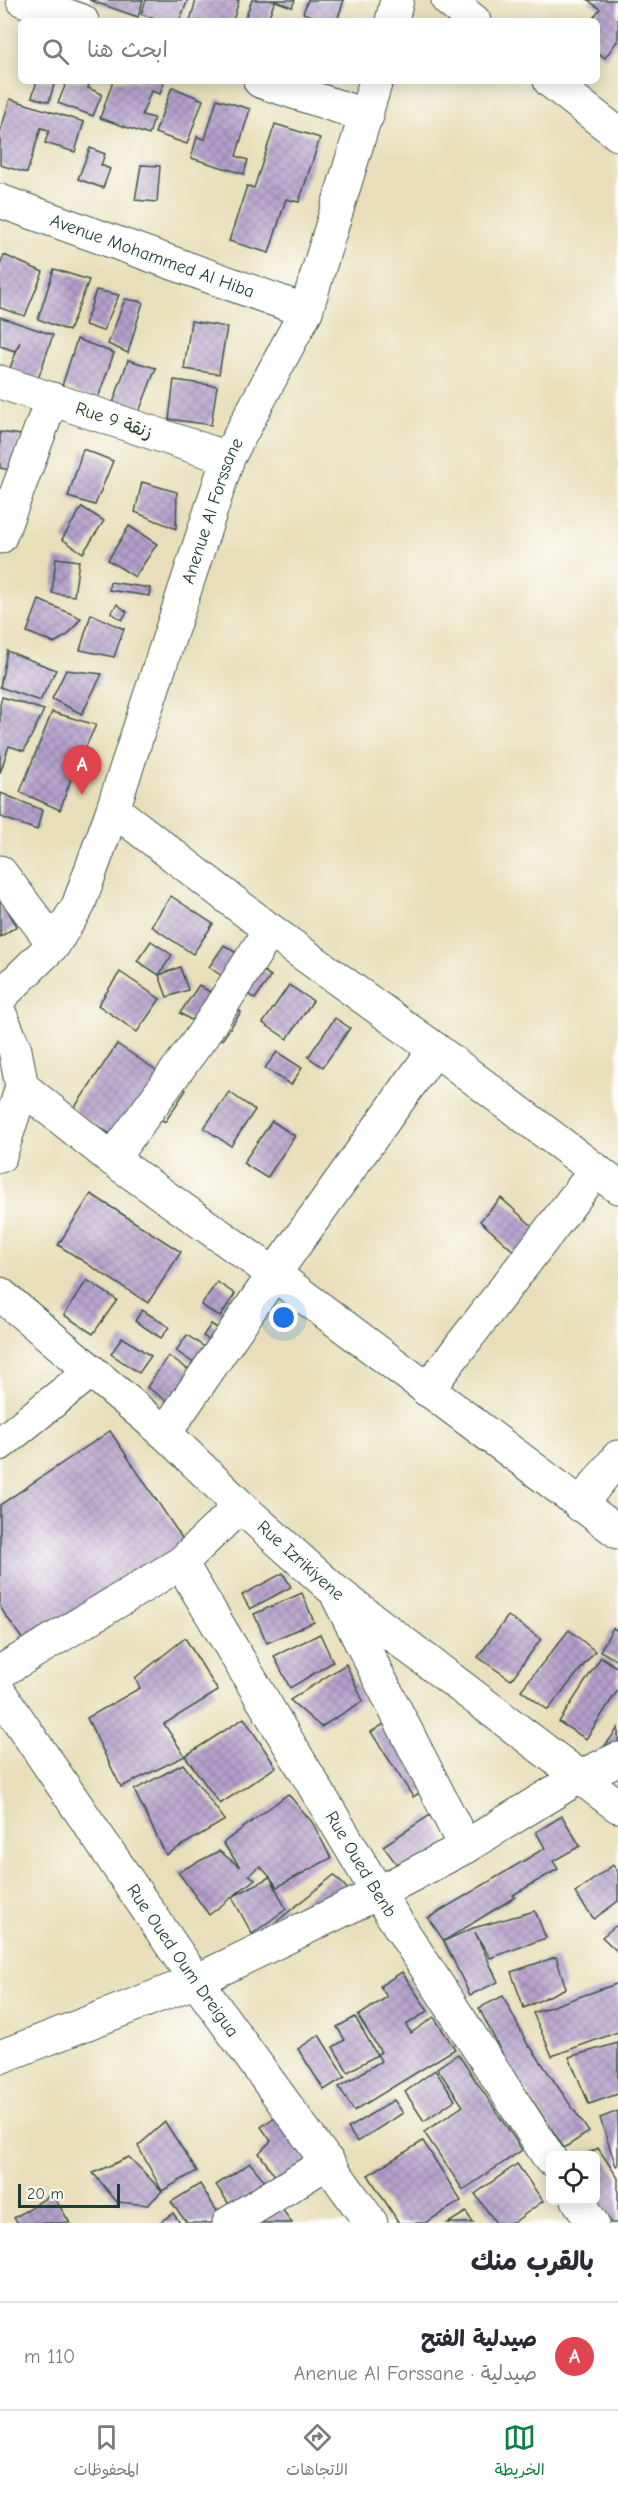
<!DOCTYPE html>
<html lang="ar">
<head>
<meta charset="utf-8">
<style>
  body { margin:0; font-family:"Comic Neue","Playpen Sans Arabic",sans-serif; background:#f7f7f7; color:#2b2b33; direction:rtl }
  .controls { position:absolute; right:18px; bottom:18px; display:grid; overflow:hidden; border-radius:9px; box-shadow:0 3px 15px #0003 }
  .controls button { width:54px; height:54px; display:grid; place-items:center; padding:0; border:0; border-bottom:2px solid #e1e1e2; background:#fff; color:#2b2b33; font:30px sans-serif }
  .scale { position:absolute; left:18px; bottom:15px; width:102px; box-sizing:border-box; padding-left:6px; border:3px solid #1f3d34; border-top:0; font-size:16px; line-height:21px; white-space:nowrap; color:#1f3d34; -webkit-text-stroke:4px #fdfcf7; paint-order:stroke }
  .you { position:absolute; left:284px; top:1318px; width:21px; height:21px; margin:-15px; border:4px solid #fff; border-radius:50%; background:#1a73e8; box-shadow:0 0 0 9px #1a73e833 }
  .badge { display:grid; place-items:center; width:39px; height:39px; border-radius:50%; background:#0b8043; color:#fff; font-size:20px; font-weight:700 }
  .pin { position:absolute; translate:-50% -50px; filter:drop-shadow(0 2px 3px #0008) }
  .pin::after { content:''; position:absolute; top:32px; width:21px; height:18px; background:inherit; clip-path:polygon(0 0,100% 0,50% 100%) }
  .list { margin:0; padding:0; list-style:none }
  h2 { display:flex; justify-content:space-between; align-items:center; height:78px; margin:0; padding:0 24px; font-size:26px }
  h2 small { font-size:20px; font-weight:400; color:#7c7c81 }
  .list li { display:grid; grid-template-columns:39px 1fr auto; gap:18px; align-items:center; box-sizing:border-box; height:108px; padding:0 24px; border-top:2px solid #e1e1e2 }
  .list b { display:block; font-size:22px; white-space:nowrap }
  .list p { margin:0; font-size:20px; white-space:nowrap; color:#7c7c81 }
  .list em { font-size:20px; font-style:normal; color:#7c7c81 }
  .icon { flex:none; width:33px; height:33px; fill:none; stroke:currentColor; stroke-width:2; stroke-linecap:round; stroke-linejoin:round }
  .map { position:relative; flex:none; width:618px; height:2223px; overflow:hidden; direction:ltr }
  .search { position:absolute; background:#fff; box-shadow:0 3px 15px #0003; left:18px; right:18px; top:18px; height:66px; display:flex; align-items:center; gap:15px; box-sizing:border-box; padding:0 21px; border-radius:9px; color:#7c7c81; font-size:22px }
  .sheet { height:186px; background:#fff }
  nav { display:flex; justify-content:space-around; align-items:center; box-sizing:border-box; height:84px; border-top:2px solid #e1e1e2; background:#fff; font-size:16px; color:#7c7c81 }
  nav a { display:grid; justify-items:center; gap:3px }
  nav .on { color:#0b8043 }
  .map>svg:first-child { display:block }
</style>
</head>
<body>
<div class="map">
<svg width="618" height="2223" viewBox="0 0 618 2223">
  <defs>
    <pattern id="building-cross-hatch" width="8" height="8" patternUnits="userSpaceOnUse" patternTransform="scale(1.5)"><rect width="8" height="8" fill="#b6a0cc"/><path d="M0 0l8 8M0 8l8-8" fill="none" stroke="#9384a6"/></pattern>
  </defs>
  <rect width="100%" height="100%" fill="#fdfcf7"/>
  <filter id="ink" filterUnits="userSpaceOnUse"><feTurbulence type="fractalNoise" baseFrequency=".0167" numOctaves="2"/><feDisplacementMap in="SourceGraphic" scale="12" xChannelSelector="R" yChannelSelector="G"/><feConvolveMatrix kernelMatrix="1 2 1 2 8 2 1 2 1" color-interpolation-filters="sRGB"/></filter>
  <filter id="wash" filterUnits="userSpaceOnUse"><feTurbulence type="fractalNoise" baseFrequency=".008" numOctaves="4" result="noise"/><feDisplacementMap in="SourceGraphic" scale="24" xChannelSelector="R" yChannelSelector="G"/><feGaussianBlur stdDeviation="1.35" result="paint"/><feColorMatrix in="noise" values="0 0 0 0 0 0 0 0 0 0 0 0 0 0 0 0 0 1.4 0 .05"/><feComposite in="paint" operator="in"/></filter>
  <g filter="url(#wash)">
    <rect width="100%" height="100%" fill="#e8dfba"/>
    <g id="blocks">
      <g fill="url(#building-cross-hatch)">
        <path d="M89 0H143L138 17Z"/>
        <path d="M146 0H188L179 21H160L141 14Z"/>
        <path d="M196 0H239L233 21H190Z"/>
        <path d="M252 0H295L292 7 275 1 267 21H244Z"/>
        <path d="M308 0H344L337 21H327L303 13Z"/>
        <path d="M588 0H618V40L605 58 597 52V21H591L600 9Z"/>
        <path d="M37 81H55L49 102 32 97Z"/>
        <path d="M67 81H90L88 88 102 94 93 116 58 103Z"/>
        <path d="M113 81H158L164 83 160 94 151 91 142 115 154 118 149 135 100 118Z"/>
        <path d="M172 87 203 100 187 144 155 133Z"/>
        <path d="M10 99 84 122 75 152 45 143 49 130 41 128 27 173 0 165V133Z"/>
        <path d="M217 99 250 109 236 156 248 160 244 174 191 158 197 137 205 139Z"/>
        <path d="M275 124 320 138 299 202 286 199 269 253 229 241 247 186 254 188Z"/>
        <path d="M90 148 105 154 101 165 110 169 103 188 78 179Z"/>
        <path d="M141 165 160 166 157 202 135 200Z"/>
        <path d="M4 255 43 272 25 316 0 308V265Z"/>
        <path d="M54 269 89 280 69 331 38 319Z"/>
        <path d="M96 290 119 295 103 331 85 325Z"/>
        <path d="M125 299 143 302 128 353 108 344Z"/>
        <path d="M0 317 53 335 37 382 10 368 20 342 15 351 0 346Z"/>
        <path d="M191 321 227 327 219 374 184 369Z"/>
        <path d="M77 339 114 353 97 401 62 386Z"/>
        <path d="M128 360 156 368 137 417 112 406Z"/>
        <path d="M174 380 217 386 211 425 169 419Z"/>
        <path d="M0 432 21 435 15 471 0 468Z"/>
        <path d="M83 449 113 461 95 505 68 497Z"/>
        <path d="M142 482 177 492 176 529 135 512Z"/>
        <path d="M82 507 104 521 83 553 62 539Z"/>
        <path d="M129 526 157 544 135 577 108 560Z"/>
        <path d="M56 558 79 561 74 596 52 593Z"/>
        <path d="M110 582 150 588 149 596 109 590Z"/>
        <path d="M39 600 81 618 68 635 54 643 27 632Z"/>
        <path d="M117 604 127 612 122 620 111 613Z"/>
        <path d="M91 614 124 629 114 657 80 650Z"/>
        <path d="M7 651 56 670 40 701 0 687Z"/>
        <path d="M66 670 102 674 82 714 52 699Z"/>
        <path d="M2 697 44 710 24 751 9 746 0 773V705Z"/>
        <path d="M52 712 96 725 72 776 60 810 20 792Z"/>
        <path d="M1 793 42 810 37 830 1 817Z"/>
        <path d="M171 896 213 924 193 954 151 926Z"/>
        <path d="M2 901 17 926 0 937V902Z"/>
        <path d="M151 941 172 955 159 975 137 961Z"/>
        <path d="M224 945 271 976 255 999 209 967Z"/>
        <path d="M180 967 188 990 167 997 159 975Z"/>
        <path d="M120 972 160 999 137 1032 98 1005Z"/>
        <path d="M199 985 241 1012 222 1040 180 1013Z"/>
        <path d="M289 985 313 1001 287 1039 263 1023Z"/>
        <path d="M335 1018 350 1028 323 1067 308 1057Z"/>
        <path d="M117 1044 186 1090 165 1122 148 1111 127 1145 73 1110Z"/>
        <path d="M277 1052 302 1068 291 1085 265 1068Z"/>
        <path d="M229 1092 255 1110 231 1146 204 1128Z"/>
        <path d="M272 1121 295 1136 267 1178 243 1163Z"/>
        <path d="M91 1194 181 1252 148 1303 58 1245Z"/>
        <path d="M501 1198 539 1232 518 1255 480 1221Z"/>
        <path d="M87 1280 117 1300 93 1334 64 1315Z"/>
        <path d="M217 1282 235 1294 220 1317 201 1305Z"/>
        <path d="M142 1310 169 1327 161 1338 135 1321Z"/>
        <path d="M211 1324 228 1335 220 1347 203 1336Z"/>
        <path d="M187 1335 209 1350 198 1366 176 1351Z"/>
        <path d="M122 1337 151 1356 139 1373 111 1354Z"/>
        <path d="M168 1356 199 1377 177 1408 147 1387Z"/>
        <path d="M110 1431 186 1544 29 1649 0 1607V1505Z"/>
        <path d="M283 1573 291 1587 250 1609 242 1595Z"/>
        <path d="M302 1593 314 1622 267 1643 254 1614Z"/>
        <path d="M508 1616 541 1639 511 1680 478 1657Z"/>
        <path d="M613 1628 618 1631V1661L600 1651Z"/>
        <path d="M569 1630 595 1651 548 1710 521 1690Z"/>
        <path d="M320 1634 333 1662 290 1688 274 1656Z"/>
        <path d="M185 1638 218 1691 164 1724 185 1756 121 1787 87 1718 140 1688 135 1678Z"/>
        <path d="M601 1657 618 1668V1690L586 1739 559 1722Z"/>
        <path d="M346 1664 363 1701 321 1727 290 1700Z"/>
        <path d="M244 1718 276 1767 220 1804 185 1756Z"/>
        <path d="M384 1724 426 1789 413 1797 371 1732Z"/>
        <path d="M618 1728V1761L602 1750Z"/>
        <path d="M183 1764 225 1820 166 1855 134 1790Z"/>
        <path d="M288 1794 312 1822 331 1858 277 1887 270 1877 286 1909 252 1934 232 1897 270 1877 260 1866 249 1875 255 1879 209 1915 178 1872 219 1851 240 1867 223 1843Z"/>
        <path d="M430 1815 453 1854 407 1878 383 1846Z"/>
        <path d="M562 1816 580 1846 553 1861 558 1869 513 1895 515 1897 444 1941 428 1918 545 1848 536 1832Z"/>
        <path d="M613 1865 618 1872V1901L594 1919 575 1893Z"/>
        <path d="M334 1875 360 1902 233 1957Z"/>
        <path d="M535 1911 546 1938 490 1958 475 1932 498 1982 470 1995 444 1941 473 1928Z"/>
        <path d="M618 1924V1952L602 1937Z"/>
        <path d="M556 1957 566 1988 524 2008 511 1972Z"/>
        <path d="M402 1972 428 2011 406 2025 411 2033 434 2017 455 2049 354 2111 339 2087 381 2061 377 2054 381 2052 358 2016 387 1997 380 1986Z"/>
        <path d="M616 1984 618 1988V2032L552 2056 533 2013Z"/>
        <path d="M503 1996 529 2047 530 2046 589 2132 564 2148 506 2061 479 2008Z"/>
        <path d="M355 2017 377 2055 348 2072 333 2047 345 2040 337 2027Z"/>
        <path d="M319 2035 345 2077 324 2090 298 2049Z"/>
        <path d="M618 2043V2094L589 2104 569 2057Z"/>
        <path d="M458 2054 522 2150 463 2190 424 2132 463 2106 437 2068Z"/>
        <path d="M435 2070 455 2100 424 2121 405 2092Z"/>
        <path d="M394 2100 403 2113 357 2142 348 2128Z"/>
        <path d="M618 2111V2165L616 2166 600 2118Z"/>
        <path d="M281 2113 311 2166 282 2186 259 2153 271 2141 261 2127Z"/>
        <path d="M165 2122 197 2171 162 2191 138 2146Z"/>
        <path d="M423 2141 461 2201 425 2223H399L368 2175Z"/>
        <path d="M598 2148 618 2178V2223H611L596 2199V2156H585Z"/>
        <path d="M129 2157 162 2191 148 2205 117 2202 93 2173Z"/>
        <path d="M250 2163 273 2191 235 2213 216 2185Z"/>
        <path d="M517 2164 543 2201 513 2223H496L475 2194Z"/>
        <path d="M200 2184 223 2221 219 2223H187L171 2202Z"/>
        <path d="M52 2194 70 2223H18L14 2218Z"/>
        <path d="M275 2199 292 2223H241Z"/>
        <path d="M466 2212 473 2223H448Z"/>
        <path d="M173 2213 180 2223H159Z"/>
      </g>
    </g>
  </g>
  <g filter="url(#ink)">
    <use href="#blocks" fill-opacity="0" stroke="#3d5548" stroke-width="1.5"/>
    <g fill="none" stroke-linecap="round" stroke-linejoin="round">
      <defs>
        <g id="street">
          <path d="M23 0 82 21"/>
          <path d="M448 0 474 21"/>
          <path d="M392 21 397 0"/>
          <path d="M260 81 367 116"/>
          <path d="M550 81 618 134"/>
          <path id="s1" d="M0 201 306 311"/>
          <path d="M0 382 228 458"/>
          <path d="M0 537 52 399"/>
          <path d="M113 809 270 930 435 1049 618 1187"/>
          <path d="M0 872 54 944"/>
          <path id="s2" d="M0 997 54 944 78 906 113 809 228 458 306 311 376 81"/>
          <path d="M0 1014 15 1050 22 1087 0 1156"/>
          <path d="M22 1087 112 1159 274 1274 618 1532"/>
          <path d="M112 1159 202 1036 270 930"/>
          <path id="s3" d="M0 1294 165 1433 240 1506 335 1591 618 1806"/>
          <path d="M427 1390 596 1170"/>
          <path d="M165 1433 274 1274 435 1049"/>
          <path d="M0 1444 91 1371"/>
          <path d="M580 1505 618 1457"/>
          <path id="s4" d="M181 1563 378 1893 550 2159"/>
          <path d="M338 1597 465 1847"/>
          <path d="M0 1672 181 1563 240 1506"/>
          <path id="s5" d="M0 1693 196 1981 371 2223"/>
          <path d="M0 2057 196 1981 378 1893 465 1847 579 1777 618 1759"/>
          <path d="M578 2200 592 2223"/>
          <path d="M229 2223 328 2162"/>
        </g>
      </defs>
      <use href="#street" stroke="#3d5548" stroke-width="35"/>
      <use href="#street" stroke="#fff" stroke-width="33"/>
    </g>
  </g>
  <g text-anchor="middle" stroke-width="5" stroke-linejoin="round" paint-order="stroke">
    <g font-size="18" fill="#1f3d34" stroke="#fdfcf7">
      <text dy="6" stroke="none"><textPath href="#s1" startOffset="162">Avenue Mohammed Al Hiba</textPath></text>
      <text transform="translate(114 420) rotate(19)" y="6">Rue 9 زنقة</text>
      <text dy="6" stroke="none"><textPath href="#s2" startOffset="538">Anenue Al Forssane</textPath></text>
      <text dy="6" stroke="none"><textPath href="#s3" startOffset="402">Rue Izrikiyene</textPath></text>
      <text dy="6" stroke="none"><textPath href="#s4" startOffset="351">Rue Oued Benb</textPath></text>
      <text dy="6" stroke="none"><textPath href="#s5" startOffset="324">Rue Oued Oum Dreigua</textPath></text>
    </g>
  </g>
</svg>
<div class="controls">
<button><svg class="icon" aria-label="locate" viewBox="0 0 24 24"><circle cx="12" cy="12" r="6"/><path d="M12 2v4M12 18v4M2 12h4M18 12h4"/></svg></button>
</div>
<div class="scale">20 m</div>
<div class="you"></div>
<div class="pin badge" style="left:82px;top:795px;background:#e0444e">A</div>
<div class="search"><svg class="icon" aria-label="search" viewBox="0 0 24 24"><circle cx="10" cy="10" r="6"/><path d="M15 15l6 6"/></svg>ابحث هنا</div>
</div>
<section class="sheet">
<h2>بالقرب منك<small></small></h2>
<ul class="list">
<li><span class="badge" style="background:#e0444e">A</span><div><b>صيدلية الفتح</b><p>صيدلية · Anenue Al Forssane</p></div><em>110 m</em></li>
</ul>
</section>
<nav>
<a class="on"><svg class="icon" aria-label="map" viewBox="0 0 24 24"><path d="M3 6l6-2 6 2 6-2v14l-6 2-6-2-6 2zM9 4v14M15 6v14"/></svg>الخريطة</a>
<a><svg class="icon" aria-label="directions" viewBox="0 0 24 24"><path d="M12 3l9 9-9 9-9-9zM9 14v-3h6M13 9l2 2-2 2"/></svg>الاتجاهات</a>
<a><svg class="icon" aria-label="saved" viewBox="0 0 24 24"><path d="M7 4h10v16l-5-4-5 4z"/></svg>المحفوظات</a>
</nav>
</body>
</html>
